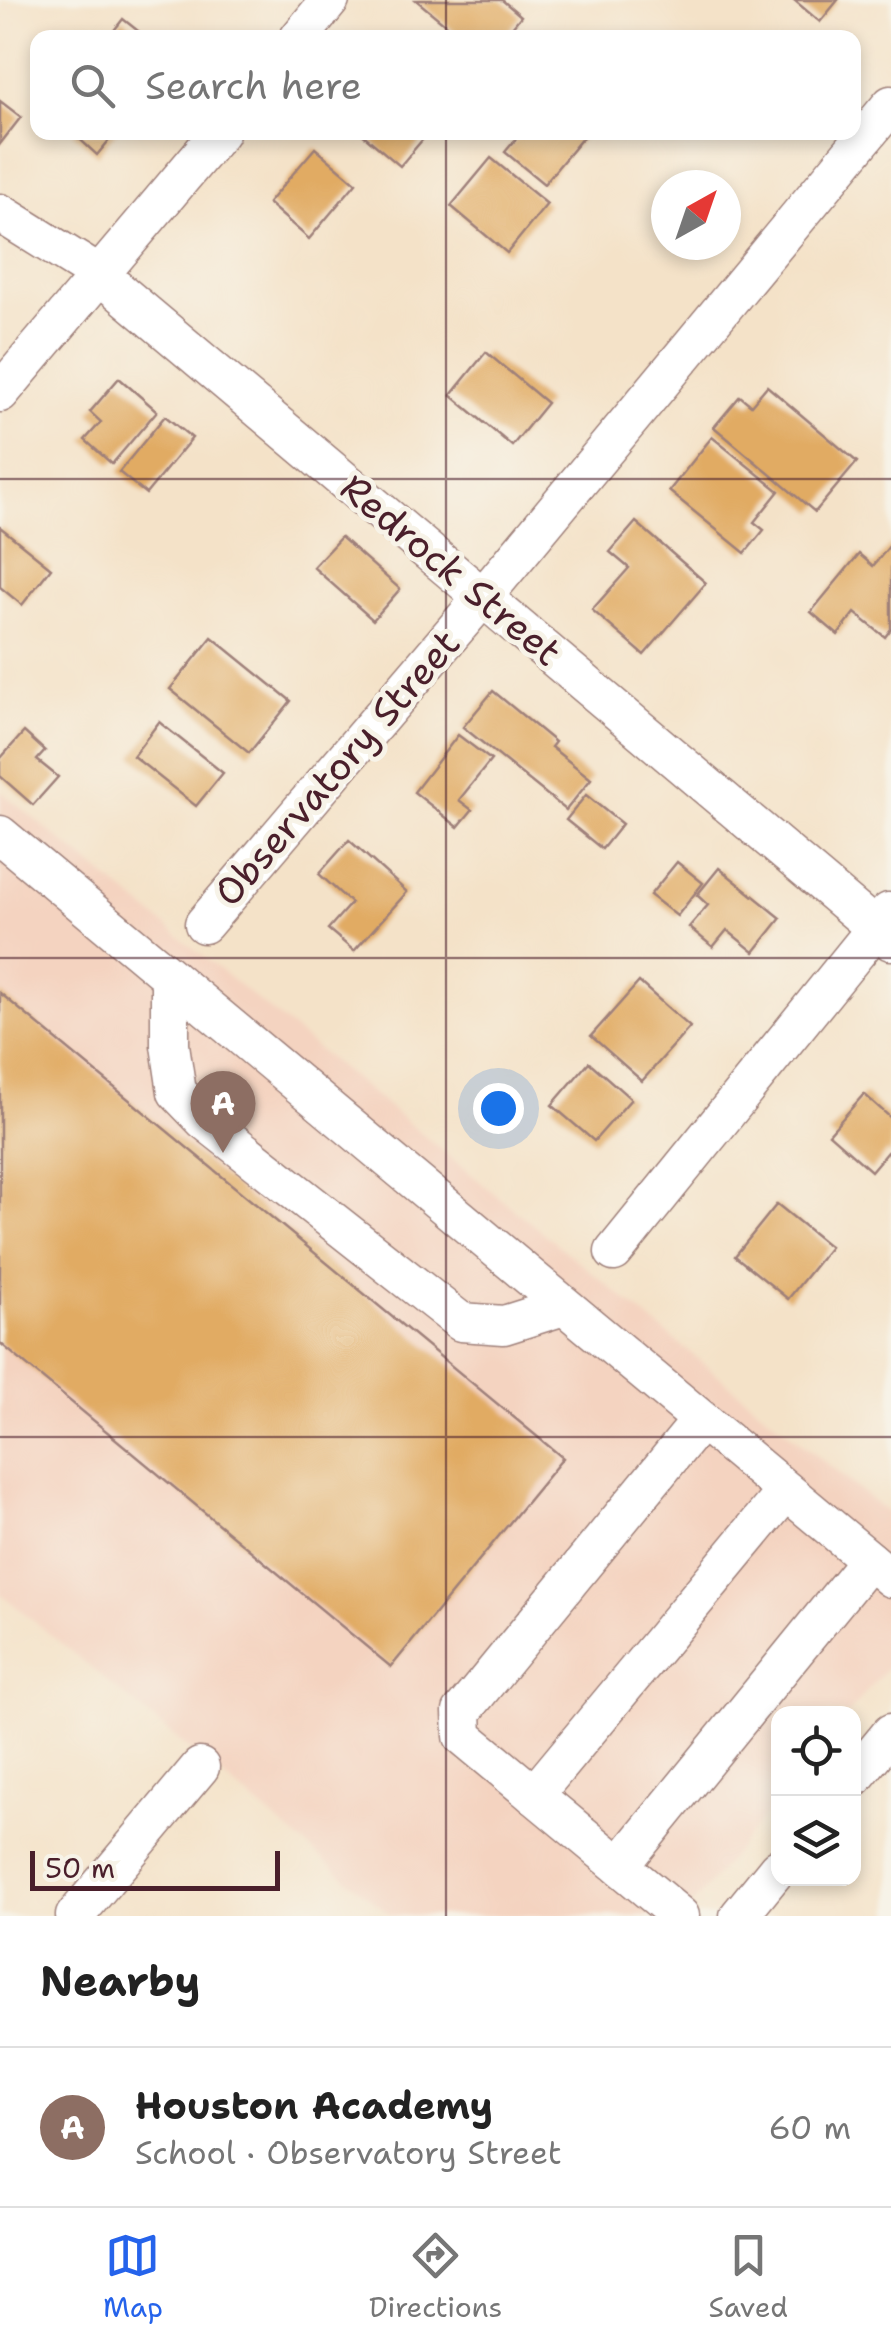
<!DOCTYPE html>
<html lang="en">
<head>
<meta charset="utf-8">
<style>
  body { margin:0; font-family:"Shantell Sans",sans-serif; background:#f2f2f2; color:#222 }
  .controls { position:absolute; right:30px; bottom:30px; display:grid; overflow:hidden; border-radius:20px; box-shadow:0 5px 15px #0003 }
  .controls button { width:90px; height:90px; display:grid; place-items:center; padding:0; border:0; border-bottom:2px solid #e0e0e0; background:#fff; color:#222; font:50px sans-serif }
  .compass { position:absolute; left:651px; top:170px; width:90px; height:90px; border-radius:50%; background:#fff; box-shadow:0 5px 15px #0003; rotate:40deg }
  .scale { position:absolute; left:30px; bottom:25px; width:250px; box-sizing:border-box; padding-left:10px; border:5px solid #4a1f2b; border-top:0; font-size:28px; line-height:35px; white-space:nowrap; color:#4a1f2b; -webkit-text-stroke:8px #f7f3e8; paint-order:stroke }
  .you { position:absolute; left:498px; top:1108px; width:35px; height:35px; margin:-25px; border:8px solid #fff; border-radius:50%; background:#1a73e8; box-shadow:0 0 0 15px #1a73e833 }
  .badge { display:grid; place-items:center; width:65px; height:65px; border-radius:50%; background:#2563eb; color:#fff; font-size:32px; font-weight:700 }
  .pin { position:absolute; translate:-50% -82px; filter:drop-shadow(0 2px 5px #0008) }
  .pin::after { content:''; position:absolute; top:52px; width:35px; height:30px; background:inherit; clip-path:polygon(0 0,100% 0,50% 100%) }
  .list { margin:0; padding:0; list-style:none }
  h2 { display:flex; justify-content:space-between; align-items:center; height:130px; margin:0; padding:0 40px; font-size:42px }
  h2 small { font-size:32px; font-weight:400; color:#767676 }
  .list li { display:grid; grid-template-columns:65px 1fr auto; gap:30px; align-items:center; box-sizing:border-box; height:160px; padding:0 40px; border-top:2px solid #e0e0e0 }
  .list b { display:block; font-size:38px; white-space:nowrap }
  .list p { margin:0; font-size:32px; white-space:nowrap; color:#767676 }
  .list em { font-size:32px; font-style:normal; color:#767676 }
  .icon { flex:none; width:55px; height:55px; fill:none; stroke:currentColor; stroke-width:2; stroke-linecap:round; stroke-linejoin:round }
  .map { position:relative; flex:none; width:891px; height:1916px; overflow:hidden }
  .search { position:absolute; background:#fff; box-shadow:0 5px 15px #0003; left:30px; right:30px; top:30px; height:110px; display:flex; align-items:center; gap:25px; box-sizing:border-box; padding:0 35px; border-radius:20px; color:#767676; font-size:38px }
  .sheet { height:290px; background:#fff }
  nav { display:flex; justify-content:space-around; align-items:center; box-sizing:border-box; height:140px; border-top:2px solid #e0e0e0; background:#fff; font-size:28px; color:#767676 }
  nav a { display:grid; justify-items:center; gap:5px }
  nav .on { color:#2563eb }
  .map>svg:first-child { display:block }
</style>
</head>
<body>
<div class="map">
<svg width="891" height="1916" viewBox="0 0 891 1916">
  <rect width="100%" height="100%" fill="#f7f3e8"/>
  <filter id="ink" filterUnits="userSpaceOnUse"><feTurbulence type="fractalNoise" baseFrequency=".01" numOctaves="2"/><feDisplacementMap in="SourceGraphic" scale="20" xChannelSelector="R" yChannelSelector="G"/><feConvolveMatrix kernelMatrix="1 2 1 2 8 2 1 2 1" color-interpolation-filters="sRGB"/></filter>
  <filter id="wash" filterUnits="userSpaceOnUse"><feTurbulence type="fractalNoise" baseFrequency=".0048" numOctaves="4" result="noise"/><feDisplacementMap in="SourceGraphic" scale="40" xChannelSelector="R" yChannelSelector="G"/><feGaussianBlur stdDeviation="2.25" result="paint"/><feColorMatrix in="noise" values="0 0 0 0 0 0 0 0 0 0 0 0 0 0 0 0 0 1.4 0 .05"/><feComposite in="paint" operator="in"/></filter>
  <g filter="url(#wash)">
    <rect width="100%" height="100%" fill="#f4e2c8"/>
    <path fill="#f4d3c0" d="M0 791 891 1516V1662L849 1713 778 1714V1799L683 1916H392L0 1593Z"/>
    <g id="blocks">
      <g fill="#e1ab64">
        <path d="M416 0H502L521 16 503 38H462Z"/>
        <path d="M794 0H838L820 22Z"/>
        <path d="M123 19 147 38H108Z"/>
        <path d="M0 101 21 117 0 144Z"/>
        <path d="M72 132H116L97 155Z"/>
        <path d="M360 132H429L400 166Z"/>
        <path d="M522 132H578L583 137 544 184 505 152Z"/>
        <path d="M315 148 356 183 309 239 268 203Z"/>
        <path d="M491 158 547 204 507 253 451 206Z"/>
        <path d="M486 352 547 403 512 446 451 395Z"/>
        <path d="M119 378 157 411 112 464 85 440 101 422 90 412Z"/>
        <path d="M767 386 857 462 815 512 714 427 740 396 751 405Z"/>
        <path d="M165 416 192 438 146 494 119 472Z"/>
        <path d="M712 437 779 491 754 522 764 530 745 553 669 491Z"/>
        <path d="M636 522 706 583 644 655 592 610 629 568 610 552Z"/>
        <path d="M0 527 51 568 22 605 0 587Z"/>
        <path d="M341 537 400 589 373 620 313 567Z"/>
        <path d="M891 544V629L885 637 855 613 838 635 811 612 859 554 873 566Z"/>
        <path d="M212 637 291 701 249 753 170 689Z"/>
        <path d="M493 691 555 742 551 747 591 779 566 810 463 727Z"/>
        <path d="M159 722 223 773 196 806 133 756Z"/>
        <path d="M24 732 45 751 37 760 58 777 33 805 0 776V759Z"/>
        <path d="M458 735 491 760 459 800 472 810 458 827 414 792Z"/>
        <path d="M586 795 622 824 602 849 566 820Z"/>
        <path d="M349 840 407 892 354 951 328 929 351 903 319 874Z"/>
        <path d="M677 862 703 883 677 916 650 895Z"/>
        <path d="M719 868 781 918 754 952 727 930 713 947 689 927 708 905 697 895Z"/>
        <path d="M639 982 690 1027 642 1081 591 1036Z"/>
        <path d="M0 993 563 1458 391 1667 0 1343Z"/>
        <path d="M589 1062 631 1099 594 1141 552 1105Z"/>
        <path d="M864 1094 891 1118V1156L887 1152 871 1171 829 1134Z"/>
        <path d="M777 1204 830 1247 788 1299 735 1256Z"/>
      </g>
    </g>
  </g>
  <g filter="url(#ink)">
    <use href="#blocks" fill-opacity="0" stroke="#9f807a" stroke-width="2.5"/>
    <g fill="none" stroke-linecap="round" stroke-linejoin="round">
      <defs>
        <g id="minor">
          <path d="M299 38 330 0"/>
          <path d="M0 213 101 276 891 941"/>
          <path d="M0 393 220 132"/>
          <path d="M0 835 891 1578"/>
          <path d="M204 924 483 597 891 105"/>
          <path d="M170 977V1045L177 1092 204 1120 461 1322 504 1325 564 1306"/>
          <path d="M614 1252 889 912"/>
          <path d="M854 1778 891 1733"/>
          <path d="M534 1795 786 1491"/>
          <path d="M620 1866 869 1560"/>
          <path d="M75 1916 200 1767"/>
          <path d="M680 1916 463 1736 462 1712 701 1420"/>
          <path d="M739 1916 778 1868"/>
        </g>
      </defs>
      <use href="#minor" stroke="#9f807a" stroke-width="41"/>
      <use href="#minor" stroke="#fff" stroke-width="38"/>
    </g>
  </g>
  <path fill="none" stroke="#4a1f2b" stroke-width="2.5" stroke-opacity="0.55" d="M446 0V38M446 132V1916M0 479H891M0 958H891M0 1437H891"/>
  <g text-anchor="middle" stroke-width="10" stroke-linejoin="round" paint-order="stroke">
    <g font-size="38" fill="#4a1f2b" stroke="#f7f3e8">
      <text transform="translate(451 570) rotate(40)" y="13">Redrock Street</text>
      <text transform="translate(337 768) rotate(-49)" y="13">Observatory Street</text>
    </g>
  </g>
</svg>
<div class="controls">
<button><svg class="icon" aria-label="locate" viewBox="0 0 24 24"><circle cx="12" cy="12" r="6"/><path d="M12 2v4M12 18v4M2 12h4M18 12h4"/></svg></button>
<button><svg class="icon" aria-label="layers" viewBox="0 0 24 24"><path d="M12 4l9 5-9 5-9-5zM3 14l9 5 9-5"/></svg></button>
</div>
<svg class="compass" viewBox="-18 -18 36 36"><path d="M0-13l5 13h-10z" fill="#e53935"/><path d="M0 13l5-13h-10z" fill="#767676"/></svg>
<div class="scale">50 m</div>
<div class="you"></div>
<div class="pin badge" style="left:223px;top:1153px;background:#8d6e63">A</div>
<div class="search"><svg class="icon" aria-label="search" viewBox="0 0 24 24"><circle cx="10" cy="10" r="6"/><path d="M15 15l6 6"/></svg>Search here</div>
</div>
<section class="sheet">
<h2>Nearby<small></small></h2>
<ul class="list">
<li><span class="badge" style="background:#8d6e63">A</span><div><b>Houston Academy</b><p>School · Observatory Street</p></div><em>60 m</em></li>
</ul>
</section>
<nav>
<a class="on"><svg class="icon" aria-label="map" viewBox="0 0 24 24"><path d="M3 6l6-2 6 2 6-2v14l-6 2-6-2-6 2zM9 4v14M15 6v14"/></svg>Map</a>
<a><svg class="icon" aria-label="directions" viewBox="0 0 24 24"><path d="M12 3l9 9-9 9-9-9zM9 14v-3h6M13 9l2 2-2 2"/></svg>Directions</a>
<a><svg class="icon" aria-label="saved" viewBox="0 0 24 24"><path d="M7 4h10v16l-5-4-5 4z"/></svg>Saved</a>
</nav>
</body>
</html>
